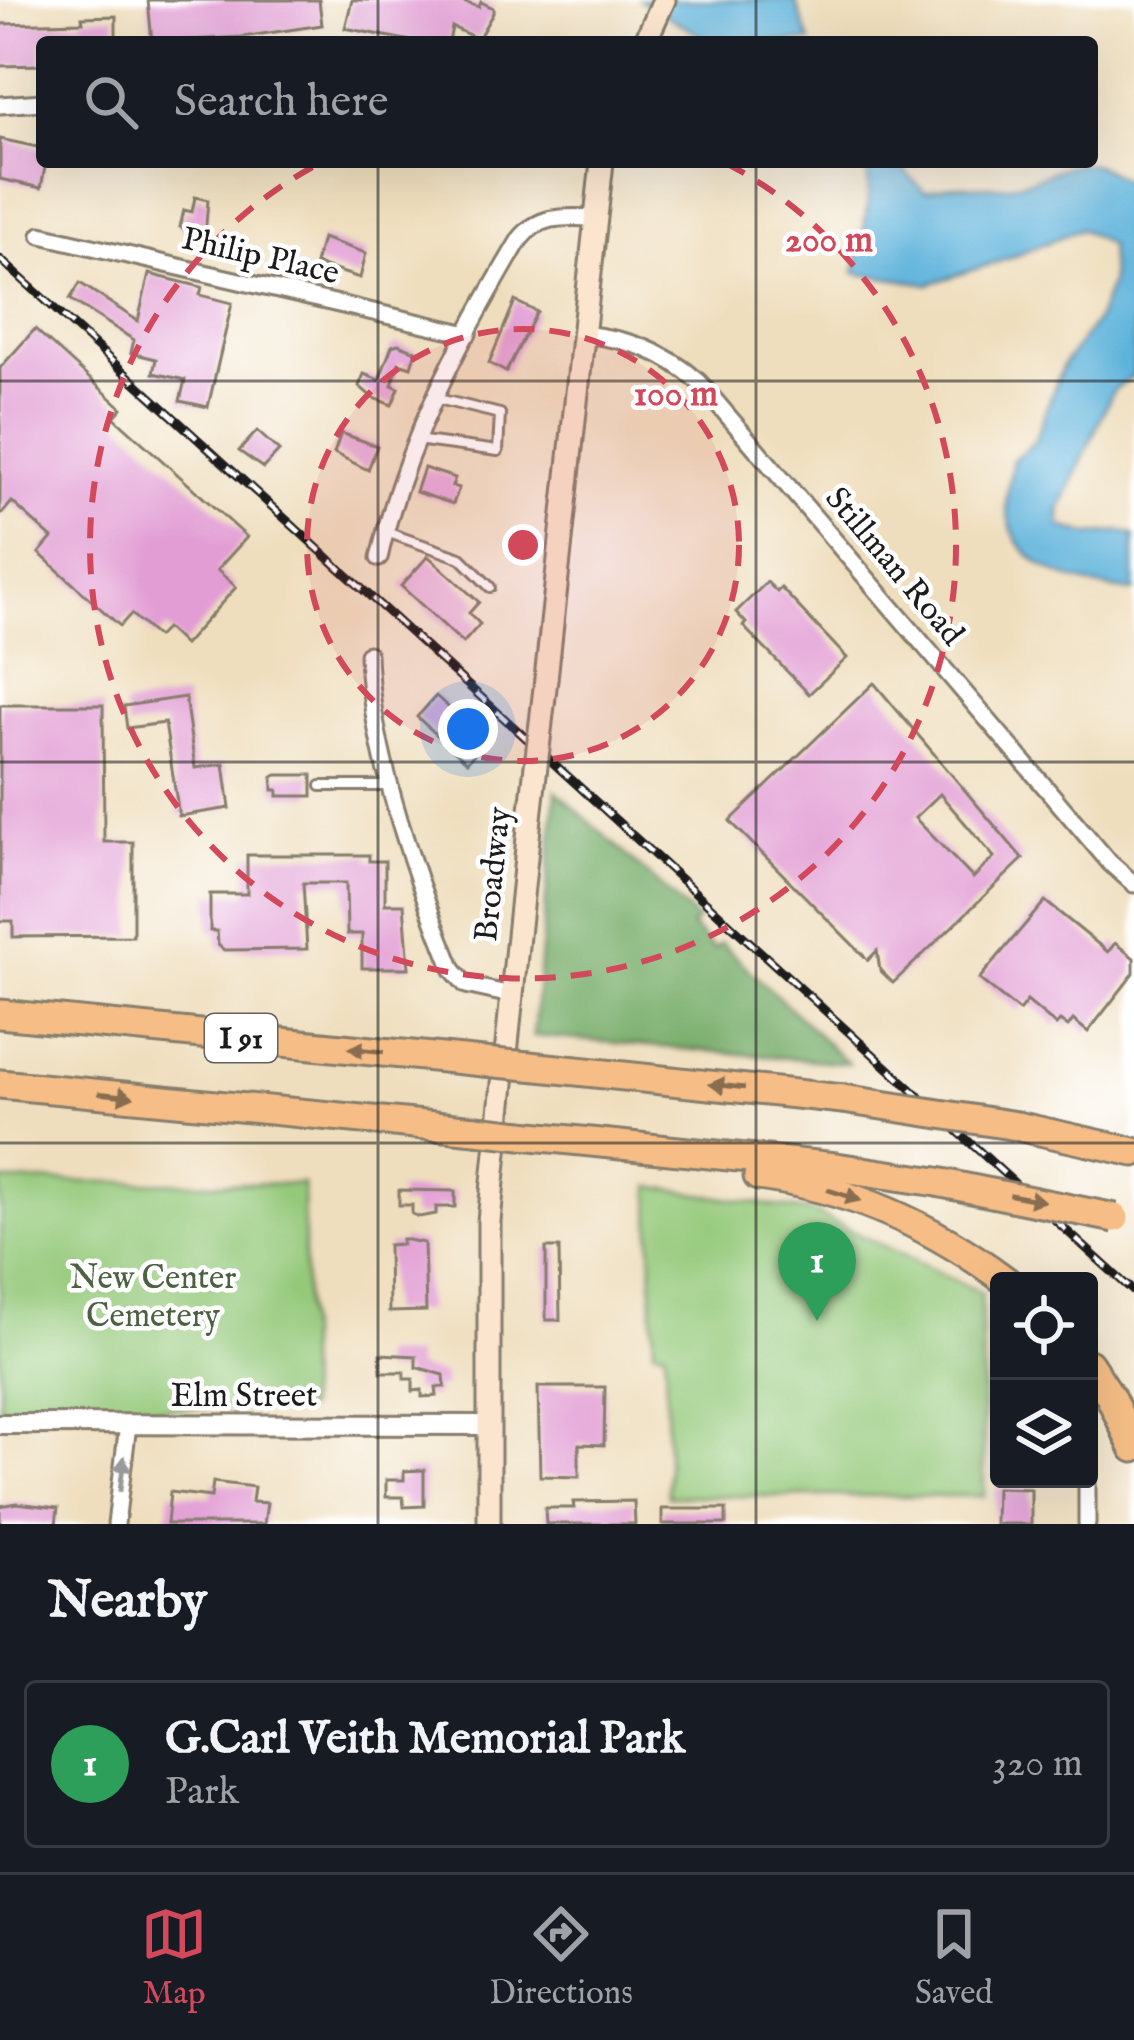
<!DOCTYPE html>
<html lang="en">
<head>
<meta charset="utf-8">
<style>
  body { margin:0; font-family:"IM FELL English",serif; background:#20242c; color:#f1f3f6 }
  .controls { position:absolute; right:36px; bottom:36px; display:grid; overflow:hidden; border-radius:12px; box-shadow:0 12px 48px #0002 }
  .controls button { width:108px; height:108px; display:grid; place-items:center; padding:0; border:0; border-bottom:3px solid #363941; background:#171b24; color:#f1f3f6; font:60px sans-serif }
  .you { position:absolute; left:468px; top:729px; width:42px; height:42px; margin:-30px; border:9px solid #fff; border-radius:50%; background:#1a73e8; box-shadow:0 0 0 18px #1a73e833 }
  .badge { display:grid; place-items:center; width:78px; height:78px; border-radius:50%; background:#d1495b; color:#fff; font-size:39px; font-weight:700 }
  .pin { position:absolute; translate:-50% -99px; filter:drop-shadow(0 3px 6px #0008) }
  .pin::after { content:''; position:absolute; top:63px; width:42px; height:36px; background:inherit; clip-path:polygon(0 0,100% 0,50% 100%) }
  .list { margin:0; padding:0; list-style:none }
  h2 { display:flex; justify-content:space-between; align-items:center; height:156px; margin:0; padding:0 48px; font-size:51px }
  h2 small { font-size:39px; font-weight:400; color:#9ea1a6 }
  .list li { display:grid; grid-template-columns:78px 1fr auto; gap:36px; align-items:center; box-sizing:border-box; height:168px; margin:0 24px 24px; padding:0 24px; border:3px solid #363941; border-radius:12px }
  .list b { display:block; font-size:45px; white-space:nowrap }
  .list p { margin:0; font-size:39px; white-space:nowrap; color:#9ea1a6 }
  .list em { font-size:39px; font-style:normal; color:#9ea1a6 }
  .icon { flex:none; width:66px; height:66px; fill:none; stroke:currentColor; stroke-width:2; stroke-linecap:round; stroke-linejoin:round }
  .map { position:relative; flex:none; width:1134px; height:1524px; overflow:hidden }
  .search { position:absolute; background:#171b24; box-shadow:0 12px 48px #0002; left:36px; right:36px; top:36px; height:132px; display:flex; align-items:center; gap:30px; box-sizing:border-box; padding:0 42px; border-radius:12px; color:#9ea1a6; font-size:45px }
  .sheet { height:348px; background:#171b24 }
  nav { display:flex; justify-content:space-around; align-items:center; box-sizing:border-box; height:168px; border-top:3px solid #363941; background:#171b24; font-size:33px; color:#9ea1a6 }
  nav a { display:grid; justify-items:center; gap:6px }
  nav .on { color:#d1495b }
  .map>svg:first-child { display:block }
</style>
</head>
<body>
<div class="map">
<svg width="1134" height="1524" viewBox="0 0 1134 1524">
  <rect width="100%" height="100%" fill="#fff"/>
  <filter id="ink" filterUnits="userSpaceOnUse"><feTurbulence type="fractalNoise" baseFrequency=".00833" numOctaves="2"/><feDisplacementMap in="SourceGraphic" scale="24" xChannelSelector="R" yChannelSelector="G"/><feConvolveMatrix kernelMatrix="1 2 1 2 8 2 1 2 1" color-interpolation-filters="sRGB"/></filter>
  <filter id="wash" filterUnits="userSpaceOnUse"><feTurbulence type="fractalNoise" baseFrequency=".004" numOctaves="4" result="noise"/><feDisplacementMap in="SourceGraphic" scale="48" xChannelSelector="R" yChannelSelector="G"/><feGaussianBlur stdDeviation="2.7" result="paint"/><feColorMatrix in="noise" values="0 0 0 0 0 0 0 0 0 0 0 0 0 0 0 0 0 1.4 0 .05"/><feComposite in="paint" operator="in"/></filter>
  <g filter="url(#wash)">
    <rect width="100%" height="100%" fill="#efdebd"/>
    <g fill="#95c97a" stroke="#58724b" stroke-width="3">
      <path d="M0 1181 303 1184 307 1409 0 1408Z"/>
      <path d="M650 1186 812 1212 981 1293 984 1496H668L665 1351 654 1349Z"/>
    </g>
    <path fill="#78ad6a" stroke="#4a6443" stroke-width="3" d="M556 791 697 920 691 926 714 949 721 943 848 1063 533 1036Z"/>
    <g fill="#5fb3db" stroke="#3e687c" stroke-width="3">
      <path d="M640 0H795L810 42H711Z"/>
      <path d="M863 162H896L925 192C959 181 970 188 1002 186 1060 181 1078 135 1134 191V375L1113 391 1060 510 1061 527 1092 535 1119 531 1134 535V592C1084 586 1013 572 1007 508 1005 493 1011 475 1013 460L1034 442 1063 365 1096 321 1111 282 1109 245 1080 229 1010 258 929 284 855 273C860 248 877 182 863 162Z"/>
    </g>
    <g id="blocks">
      <g fill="#e29ed4" fill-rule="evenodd">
        <path d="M148 0H319L322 25 242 37 152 42Z"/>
        <path d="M352 0H456L479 7 481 2 493 8V13L478 39 452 27 449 42H416L345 28Z"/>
        <path d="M116 16V42H42V65L0 66V24L83 22 82 17Z"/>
        <path d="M0 139 42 148V162H46L41 188 0 179Z"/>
        <path d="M195 197 208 200 205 237 180 227 184 210 192 212Z"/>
        <path d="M322 238 366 253 360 278 315 264Z"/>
        <path d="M149 274 202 287 200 295 232 303 208 407 180 401 185 380 153 373 156 359 131 353 134 340 70 299 80 283 138 321Z"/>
        <path d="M515 301 537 312 506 372 489 363Z"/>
        <path d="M35 329 122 408 114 417 247 537 217 570 236 587 184 645 166 628 157 637 131 614 120 626 39 553 52 538 12 502 0 516V368Z"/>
        <path d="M398 344 416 351 411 367 399 363 392 385 399 388 392 405 373 398 359 386 364 374 379 380 392 346Z"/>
        <path d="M257 431 279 451 263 468 239 451Z"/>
        <path d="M341 433 377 446 368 470 334 453Z"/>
        <path d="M424 468 455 478 452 486 459 488 453 504 416 492Z"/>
        <path d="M428 556 479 602 469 613 480 624 463 643 401 586Z"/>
        <path d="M767 582 777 592 781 588 847 658 809 694 743 626 746 623 736 612Z"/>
        <path d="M874 683 1023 859 893 983 880 970 877 951 868 960 730 821ZM940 794 994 857 973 878 915 818Z"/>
        <path d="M436 696 486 741 467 762 417 717Z"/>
        <path d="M185 697 195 768 224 764 230 808 179 816 165 723 127 728 124 706Z"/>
        <path d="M0 705H103L104 842H133V936L13 937V921H0Z"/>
        <path d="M277 775H312V796H278V790H273V777Z"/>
        <path d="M247 855H369V861H385V904H404L409 968H362V934H347L346 883H303L307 949 224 950 218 945 217 931H210V894H247Z"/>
        <path d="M1045 901 1108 952 1115 943 1134 958V973L1088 1032 1073 1020 1068 1027 1060 1021 1056 1025 1027 1001 1019 1011 979 979Z"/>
        <path d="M399 1190 455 1191V1207H436V1214L419 1217 412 1214V1205H399Z"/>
        <path d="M402 1239 424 1243 426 1311 389 1312 388 1245 402 1244Z"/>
        <path d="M546 1248H559L560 1320H546Z"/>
        <path d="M380 1354 416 1356V1367L444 1375 445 1387H436L437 1396 422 1397V1390L413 1391V1379H404V1372H381Z"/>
        <path d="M538 1387H605L604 1445 579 1444V1477L540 1476Z"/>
        <path d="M424 1470V1506L404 1507 403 1497H386V1480H404V1471Z"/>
        <path d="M213 1482 254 1487 252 1502 267 1503 264 1524H167L170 1492 211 1497Z"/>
        <path d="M996 1488 1031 1489V1524H995Z"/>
        <path d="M634 1501 635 1524H546L545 1508H574L573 1502Z"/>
        <path d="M17 1503 58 1508 56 1524H0V1506Z"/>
        <rect x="662" y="1509" width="64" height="15"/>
      </g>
    </g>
  </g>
  <g filter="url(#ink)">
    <use href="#blocks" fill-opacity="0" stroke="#867d6c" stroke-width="3"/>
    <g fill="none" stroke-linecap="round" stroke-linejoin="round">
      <defs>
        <g id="service">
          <path d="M416 440 498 451 500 414 434 398"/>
          <path d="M386 532 461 558 490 587"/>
          <path d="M321 786H389"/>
        </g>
        <g id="minor">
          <path d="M0 105 42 102"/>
          <path d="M41 235 468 334"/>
          <path d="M582 334C628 339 663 350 699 382L1110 863 1134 884"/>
          <path d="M379 558C405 443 460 340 520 239 540 214 564 217 594 218"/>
          <path d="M368 654C371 753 416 879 453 970L466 985 511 995"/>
          <path d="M116 1524 128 1424"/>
          <path d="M1087 1524V1479"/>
        </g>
        <path id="tertiary" d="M0 1424 488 1425"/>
        <g id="secondary">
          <path d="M645 42 664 0"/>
          <path d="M546 679 602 162"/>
          <path d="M489 1524V1221L530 818"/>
        </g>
        <g id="motorway">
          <path d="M0 1014 483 1062"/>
          <path d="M529 1066 843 1099"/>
          <path d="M0 1084 476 1130"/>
          <path d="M1017 1126 1134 1152"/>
          <path d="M522 1135 836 1167 937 1182"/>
          <path d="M758 1176C849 1188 933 1226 1006 1281"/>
          <path d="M1089 1364 1110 1396 1134 1448"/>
        </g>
      </defs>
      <use href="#service" stroke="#867d6c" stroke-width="14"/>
      <use href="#minor" stroke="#867d6c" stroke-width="21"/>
      <use href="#tertiary" stroke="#867d6c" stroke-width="24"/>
      <use href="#secondary" stroke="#867d6c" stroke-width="27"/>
      <use href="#motorway" stroke="#867d6c" stroke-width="33"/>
      <use href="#service" stroke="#fff" stroke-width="8"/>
      <use href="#minor" stroke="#fff" stroke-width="15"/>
      <use href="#tertiary" stroke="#fff" stroke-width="18"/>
      <use href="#secondary" stroke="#fbe5cf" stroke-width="21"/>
      <use href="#motorway" stroke="#f6be86" stroke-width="27"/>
      <defs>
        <path id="rail" d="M0 259 1134 1292"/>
      </defs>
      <use href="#rail" stroke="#1c1c1c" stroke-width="9"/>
      <use href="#rail" stroke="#fff" stroke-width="4.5" stroke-dasharray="14" stroke-linecap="butt"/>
      <defs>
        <path id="secondary-bridge" d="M530 818 546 679"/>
        <g id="motorway-bridge">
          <path d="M483 1062 529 1066"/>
          <path d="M843 1099 1017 1126"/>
          <path d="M476 1130 522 1135"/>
          <path d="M937 1182 1115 1218"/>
        </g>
      </defs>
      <use href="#secondary-bridge" stroke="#867d6c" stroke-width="27" stroke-linecap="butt"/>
      <use href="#motorway-bridge" stroke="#867d6c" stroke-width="33" stroke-linecap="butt"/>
      <use href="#secondary-bridge" stroke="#fbe5cf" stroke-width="21"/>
      <use href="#motorway-bridge" stroke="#f6be86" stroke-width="27"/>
    </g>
    <defs><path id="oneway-solid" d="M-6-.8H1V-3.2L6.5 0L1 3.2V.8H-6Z" transform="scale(3)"/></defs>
    <g fill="#896d51">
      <use href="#oneway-solid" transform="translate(366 1050) rotate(-174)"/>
      <use href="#oneway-solid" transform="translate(727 1086) rotate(-174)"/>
      <use href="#oneway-solid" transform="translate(116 1095) rotate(6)"/>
      <use href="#oneway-solid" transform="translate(844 1195) rotate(18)"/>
      <use href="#oneway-solid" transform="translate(1027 1198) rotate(11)"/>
    </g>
    <use fill="#999" href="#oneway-solid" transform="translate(122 1474) rotate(-83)"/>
  </g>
  <path fill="none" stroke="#1c1c1c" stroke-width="3" stroke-opacity="0.55" d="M378 0V42M756 0V42M378 162V1524M756 162V1524M0 381H1134M0 762H1134M0 1143H1134"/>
  <circle cx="523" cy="545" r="216" fill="#d1495b" fill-opacity=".12"/>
  <g fill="none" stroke="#d1495b" stroke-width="6" stroke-dasharray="21 15">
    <circle cx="523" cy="545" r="216"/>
    <path d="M726 163A433 433 0 1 1 320 163"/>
  </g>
  <g text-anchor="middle" stroke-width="9" stroke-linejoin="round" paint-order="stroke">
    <rect fill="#fff" stroke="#606060" stroke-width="3" x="205" y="1014" width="72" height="48" rx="9"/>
    <g font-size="30" font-weight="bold" fill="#1c1c1c">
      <text x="241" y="1048">I 91</text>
    </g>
    <g font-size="33" fill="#1c1c1c" stroke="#fff">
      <text transform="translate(261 254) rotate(13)" y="12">Philip Place</text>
      <text transform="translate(896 565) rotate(50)" y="12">Stillman Road</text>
      <text transform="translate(491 874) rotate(-84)" y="12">Broadway</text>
      <text x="244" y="1406">Elm Street</text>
    </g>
    <g font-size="33" fill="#4c6142" stroke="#fff">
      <text x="153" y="1288">New Center<tspan x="153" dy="38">Cemetery</tspan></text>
    </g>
  </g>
  <circle cx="523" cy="545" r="18" fill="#d1495b" stroke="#fff" stroke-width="6"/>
  <g font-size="36" text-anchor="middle" font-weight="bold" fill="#d1495b" stroke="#fff" stroke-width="9" stroke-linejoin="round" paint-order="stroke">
    <text x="829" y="251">200 m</text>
    <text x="676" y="405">100 m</text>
  </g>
</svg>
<div class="controls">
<button><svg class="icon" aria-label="locate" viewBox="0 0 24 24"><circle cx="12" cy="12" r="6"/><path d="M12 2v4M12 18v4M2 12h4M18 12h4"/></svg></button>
<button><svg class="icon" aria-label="layers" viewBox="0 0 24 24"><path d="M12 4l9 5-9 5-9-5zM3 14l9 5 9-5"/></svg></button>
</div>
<div class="you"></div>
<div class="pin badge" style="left:817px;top:1321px;background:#2e9e5b">1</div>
<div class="search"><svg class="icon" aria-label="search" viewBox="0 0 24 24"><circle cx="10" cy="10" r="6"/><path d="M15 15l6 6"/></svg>Search here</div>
</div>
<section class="sheet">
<h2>Nearby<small></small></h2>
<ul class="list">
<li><span class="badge" style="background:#2e9e5b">1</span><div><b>G.Carl Veith Memorial Park</b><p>Park</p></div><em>320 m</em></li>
</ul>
</section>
<nav>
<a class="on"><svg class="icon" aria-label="map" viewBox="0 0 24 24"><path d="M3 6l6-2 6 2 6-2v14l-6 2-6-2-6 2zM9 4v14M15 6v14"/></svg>Map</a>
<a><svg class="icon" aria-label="directions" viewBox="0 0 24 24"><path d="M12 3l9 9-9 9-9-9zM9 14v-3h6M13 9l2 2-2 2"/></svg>Directions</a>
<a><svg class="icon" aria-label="saved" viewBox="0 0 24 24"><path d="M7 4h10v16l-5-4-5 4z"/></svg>Saved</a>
</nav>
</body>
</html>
